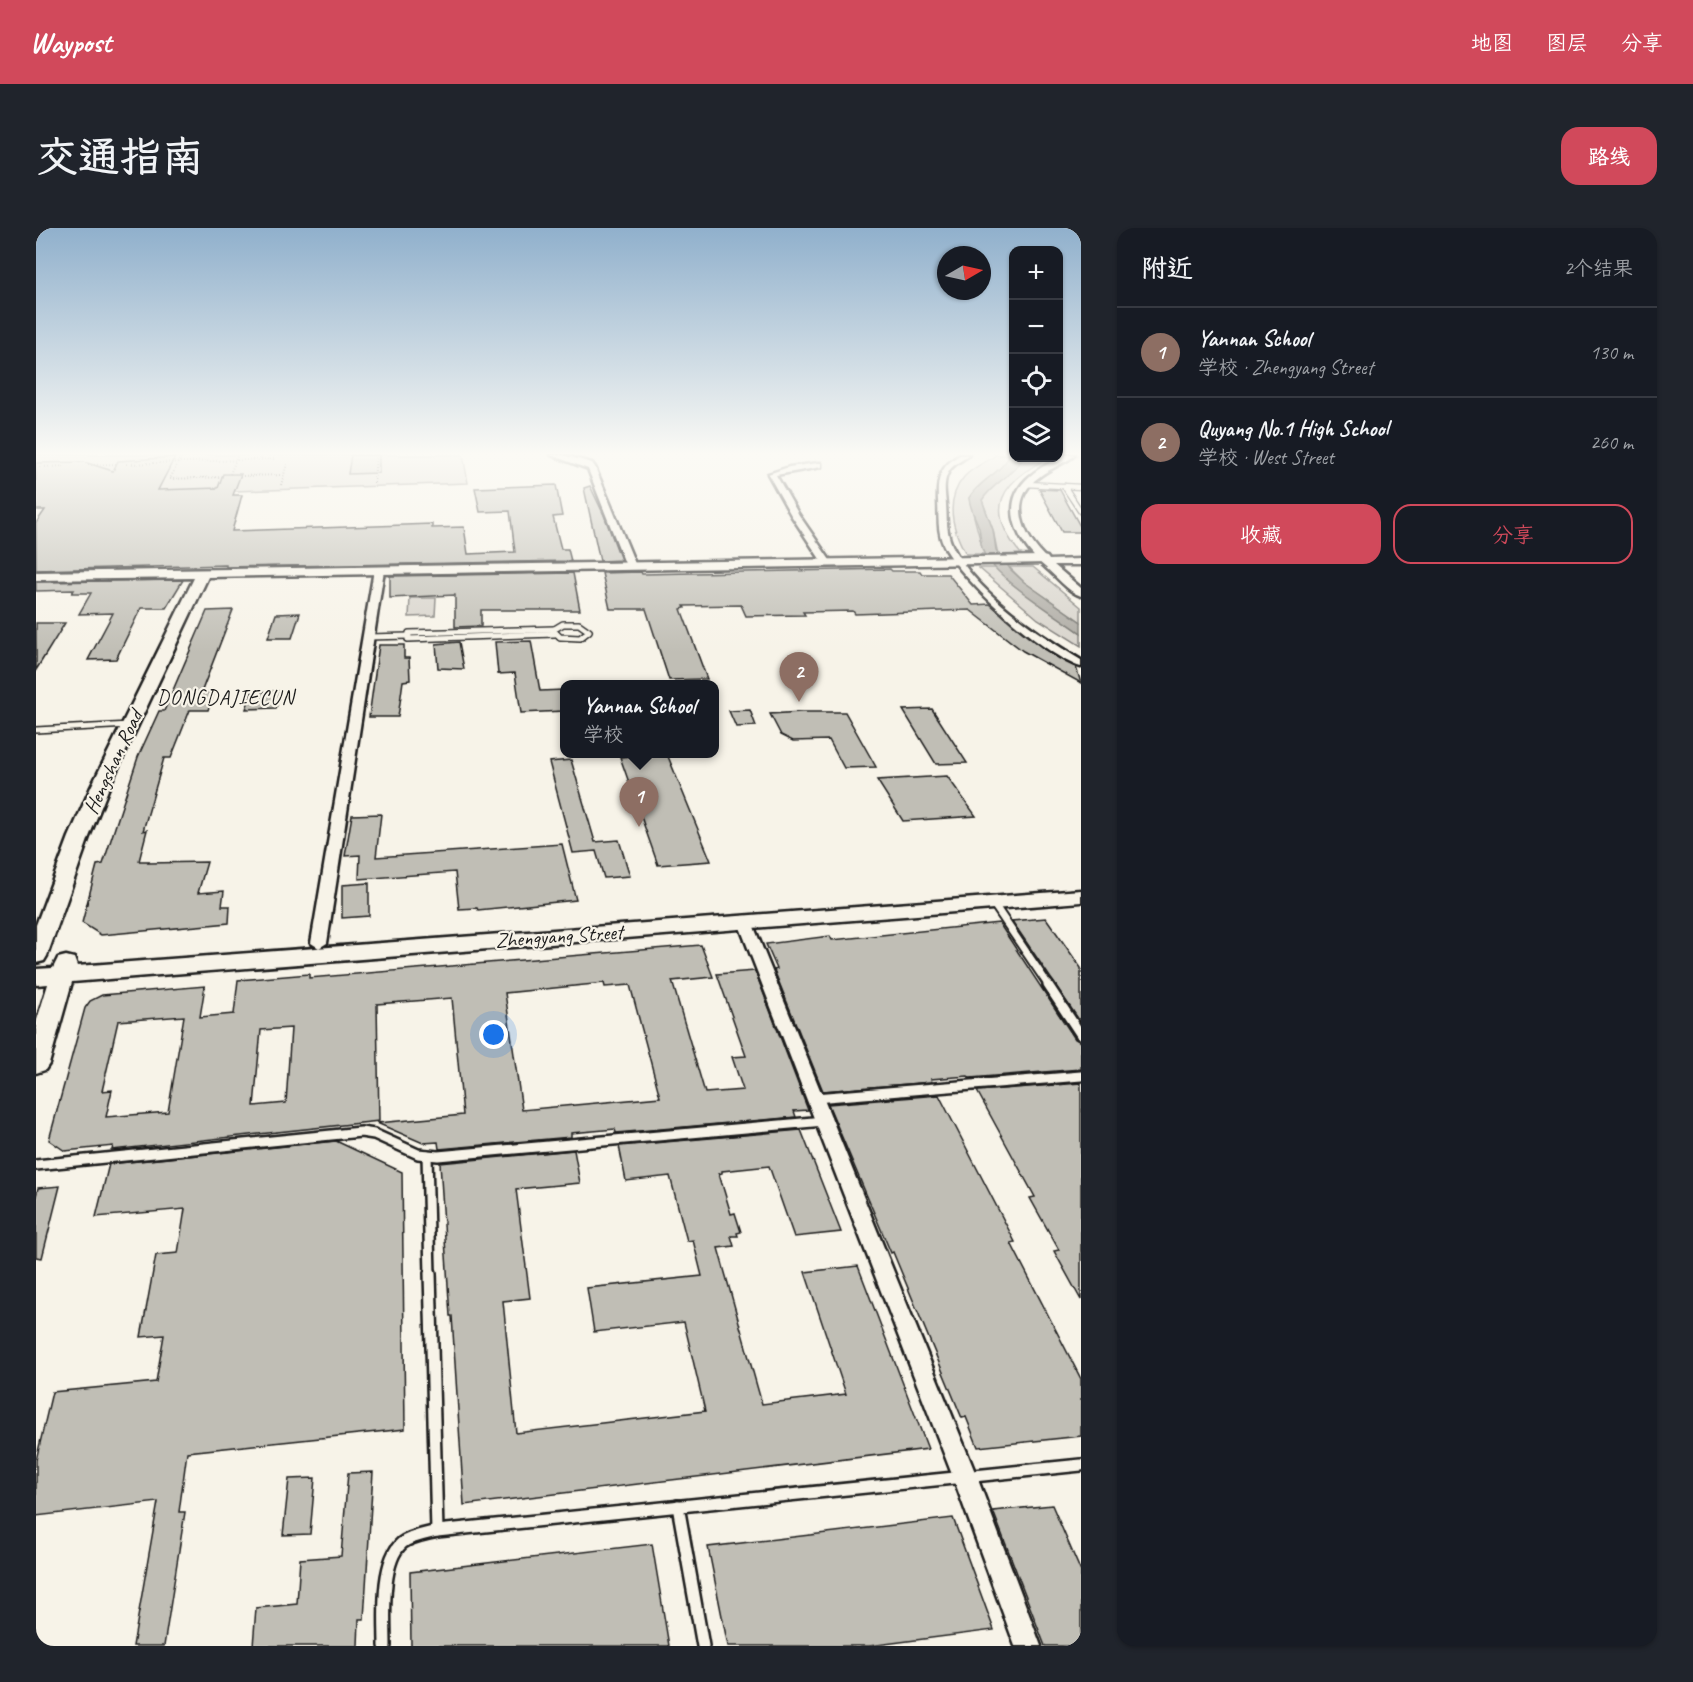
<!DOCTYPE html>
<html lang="zh">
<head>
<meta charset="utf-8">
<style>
  body { margin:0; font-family:Caveat,"LXGW WenKai TC",sans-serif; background:#20242c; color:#f1f3f6 }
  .controls { position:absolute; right:18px; top:18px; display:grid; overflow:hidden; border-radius:12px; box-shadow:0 2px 4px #0004 }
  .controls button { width:54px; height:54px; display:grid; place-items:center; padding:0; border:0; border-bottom:2px solid #363941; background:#171b24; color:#f1f3f6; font:30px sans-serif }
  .compass { position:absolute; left:901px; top:18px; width:54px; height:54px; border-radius:50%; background:#171b24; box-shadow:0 2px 4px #0004; rotate:81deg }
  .you { position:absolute; left:458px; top:807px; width:21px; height:21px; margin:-15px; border:4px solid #fff; border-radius:50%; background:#1a73e8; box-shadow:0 0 0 9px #1a73e833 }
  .badge { display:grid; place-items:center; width:39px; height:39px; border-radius:50%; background:#d1495b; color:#fff; font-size:20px; font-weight:700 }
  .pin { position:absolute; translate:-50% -50px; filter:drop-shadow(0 2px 3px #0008) }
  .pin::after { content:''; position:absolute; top:32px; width:21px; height:18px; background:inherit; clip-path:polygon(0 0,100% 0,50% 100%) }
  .popup { position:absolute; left:524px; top:452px; width:159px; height:78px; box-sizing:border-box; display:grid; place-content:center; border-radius:12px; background:#171b24; filter:drop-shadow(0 2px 4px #0005); font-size:20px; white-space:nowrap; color:#9ea1a6 }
  .popup b { font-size:22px; color:#f1f3f6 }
  .popup::after { content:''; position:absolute; left:50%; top:100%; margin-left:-12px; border:12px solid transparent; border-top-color:#171b24 }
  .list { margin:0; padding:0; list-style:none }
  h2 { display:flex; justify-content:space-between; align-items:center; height:78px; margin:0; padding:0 24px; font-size:26px }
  h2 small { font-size:20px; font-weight:400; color:#9ea1a6 }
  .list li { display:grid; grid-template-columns:39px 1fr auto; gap:18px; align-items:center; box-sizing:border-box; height:90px; padding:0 24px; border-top:2px solid #363941 }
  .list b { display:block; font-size:22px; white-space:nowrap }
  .list p { margin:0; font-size:20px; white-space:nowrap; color:#9ea1a6 }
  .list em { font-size:20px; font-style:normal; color:#9ea1a6 }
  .actions { display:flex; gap:12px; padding:18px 24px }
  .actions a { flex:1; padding:14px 0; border:2px solid #d1495b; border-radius:18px; text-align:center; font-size:21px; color:#d1495b }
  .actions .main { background:#d1495b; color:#fff }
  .icon { flex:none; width:33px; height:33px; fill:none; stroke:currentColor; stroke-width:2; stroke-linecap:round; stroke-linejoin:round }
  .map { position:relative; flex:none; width:1045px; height:1418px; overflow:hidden; border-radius:18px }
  header { display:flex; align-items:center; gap:36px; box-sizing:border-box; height:84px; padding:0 30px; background:#d1495b; color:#fff }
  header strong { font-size:28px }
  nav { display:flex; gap:33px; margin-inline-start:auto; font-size:21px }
  .intro { display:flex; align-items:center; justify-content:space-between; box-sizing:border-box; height:144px; padding:0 36px }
  h1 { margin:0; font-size:42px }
  .button { padding:15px 27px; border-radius:18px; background:#d1495b; color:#fff; font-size:21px; font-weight:700 }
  main { display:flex; gap:36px; padding:0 36px }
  aside { flex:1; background:#171b24; border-radius:18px; box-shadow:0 2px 4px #0004 }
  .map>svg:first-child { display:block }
</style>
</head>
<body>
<header>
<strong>Waypost</strong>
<nav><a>地图</a><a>图层</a><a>分享</a></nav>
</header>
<div class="intro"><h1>交通指南</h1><a class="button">路线</a></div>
<main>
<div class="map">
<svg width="1045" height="1418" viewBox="0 0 1045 1418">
  <rect width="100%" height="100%" fill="#f7f3e8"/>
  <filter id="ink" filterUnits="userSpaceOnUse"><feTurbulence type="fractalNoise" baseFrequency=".0167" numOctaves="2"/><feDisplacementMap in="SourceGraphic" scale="12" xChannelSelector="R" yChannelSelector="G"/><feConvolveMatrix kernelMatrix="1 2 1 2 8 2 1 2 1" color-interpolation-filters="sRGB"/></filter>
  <g filter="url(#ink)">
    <g fill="#d7d3cb" stroke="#7a7874" stroke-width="1.5">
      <path d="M0 227H427L432 255 0 270Z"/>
      <path d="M960 227H974C964 246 944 252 933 270L948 326H930C917 303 908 273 928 249 936 240 950 234 960 227Z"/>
      <path d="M987 230H1012C965 254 947 281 985 326L962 327 957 302 946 272C958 254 976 248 987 230Z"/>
      <path d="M973 339H997L1045 379V394L988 354Z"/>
      <path d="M943 340H960L975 355 1045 405V418L1002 391Z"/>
      <path d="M374 370H400L399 388 373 389Z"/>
    </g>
    <path fill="#aca9a2" stroke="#72716c" stroke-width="1.5" d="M974 227H977L978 230H987C976 248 958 254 946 272L957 302 960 322 975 342 988 354 1045 394V405C1021 387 958 350 947 323 944 316 945 308 943 300 940 290 934 281 933 270 944 252 964 246 974 227Z"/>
    <g fill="#c0beb5" stroke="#1c1c1c" stroke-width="1.5" fill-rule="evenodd">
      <path d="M315 227H343V245L312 246Z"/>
      <path d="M139 229 122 262 182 260 187 246H205L197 267H206L196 303 396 296V300L428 299 432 326 479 324 474 283 444 284 439 260 520 257 526 288 517 289 525 321H532L535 333 190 339V337L0 342V295L9 282H0V235L48 234 77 243 82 233Z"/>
      <path d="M554 258 568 287 585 332 564 333 548 260Z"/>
      <path d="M1003 261 1024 262 1045 300V304H1026Z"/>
      <path d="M854 341 856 343H884L886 346H912L937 377 954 376 1009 422 1040 439 1045 455 987 423 934 382 819 386 817 383 767 384 769 387 710 388 705 377 648 378 649 380 645 381 671 451 633 452 610 381H574L566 345 605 344 606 346Z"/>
      <path d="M537 345 544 382H445V398L419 399V367L354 370V348Z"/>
      <path d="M147 352 130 380H105L80 431 52 432 77 385 43 386 55 365H36L38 362 0 363V354Z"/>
      <path d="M197 382 165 465 178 464 172 482H154L135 530H128L107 603 111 602 103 633H113L112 635 171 634 162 665 188 663 186 678H194L193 695 65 707 46 695 61 637 67 636 102 529 123 483H128L171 383Z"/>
      <path d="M264 385 256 410H232L240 386Z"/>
      <path d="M0 395H29L0 442Z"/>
      <path d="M495 413 504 463 528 462V483L485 485 479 445 462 446 459 414Z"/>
      <path d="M423 414 428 441 402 440 400 416Z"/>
      <path d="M343 417H368V430H373L374 452 367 453 362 489H333Z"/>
      <path d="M245 463 240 480 210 481 216 464Z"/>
      <path d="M896 481 931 535 900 536 867 482Z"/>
      <path d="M714 482 720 498 700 499 693 483Z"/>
      <path d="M765 484H809L840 539 808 540 793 512 757 513 745 507 734 486Z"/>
      <path d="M631 526 675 633 622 637 584 529Z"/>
      <path d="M535 532 559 614 583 612 594 648 568 650 560 623 537 625 513 534Z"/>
      <path d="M911 548 940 588 867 593 841 552Z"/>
      <path d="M345 586 340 629 526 616 540 672 442 682 441 680 423 681 419 644 323 651 324 627 309 628 316 587Z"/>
      <path d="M333 655V688L306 690V657Z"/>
      <path d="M1010 690 1045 740V795L976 693Z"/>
      <path d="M963 695 1039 811 1045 814V841L934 850 932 848 895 851 896 854 787 863 738 742 741 741 730 716 794 708 796 712Z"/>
      <path d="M665 717 677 749 636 753 669 865 707 862 696 829 710 828 681 746 719 743 772 882 758 883 760 889 580 905 579 901 535 905V909L403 921 402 914 387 915 341 895 427 887 416 770 341 776 343 893 76 922 77 918 29 923 13 912 49 780 54 773 66 767 169 758 164 789 198 786 202 752 273 746V750ZM568 755 569 759 594 757 624 869 486 882 469 765ZM148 788 132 884 70 889 76 862 66 863 82 793ZM255 800 250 875 218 878 225 802Z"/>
      <path d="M1045 855V1072L1018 1023 1023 1022 994 970 999 969 941 863Z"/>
      <path d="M903 867 979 1014 975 1015 1045 1151V1208L942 1219 930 1189 926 1190 857 1024 855 1025 792 876Z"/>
      <path d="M765 902 805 1004 758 1009 733 938 686 943V945L683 946 695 986 699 985 705 1004 701 1005 702 1008H695L698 1018 682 1020 726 1176 810 1166 769 1044 822 1038 892 1221 428 1277 416 1088H414L404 935 538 922 544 955 480 961 494 1070 467 1073 480 1205 669 1183 648 1094 558 1104 551 1060 666 1048 657 1012 651 1013 634 948 590 953 583 918Z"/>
      <path d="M300 913 366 944 369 1201 151 1224 143 1284H149L128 1418H97L122 1274 0 1288V1232L16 1164 120 1154 128 1107 105 1109 120 1027 142 1025 149 981 60 989 73 936Z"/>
      <path d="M24 958 6 1030 0 1029V968L2 960Z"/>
      <path d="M337 1244 328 1391H323L322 1418H217L220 1380 261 1376 264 1331 305 1328 312 1245Z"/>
      <path d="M279 1250 274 1306 247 1307 253 1251Z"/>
      <path d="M1016 1277 1045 1344V1418H1009L957 1283Z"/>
      <path d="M917 1290 958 1402 833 1418H692L672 1319Z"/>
      <path d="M616 1316 633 1418H375L374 1344Z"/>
    </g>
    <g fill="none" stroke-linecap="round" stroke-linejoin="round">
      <defs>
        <g id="lane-far4">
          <path d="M990 256 1045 259"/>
          <path d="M1028 258 1045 284"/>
        </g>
        <g id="lane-far3">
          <path d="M527 396H543L553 403 544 410 524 409 517 402Z"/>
          <path d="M518 401 373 405 372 411 519 406"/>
          <path d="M332 409 373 408"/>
          <path d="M0 502 94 497"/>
        </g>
        <path id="lane-far2" d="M957 675 1013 758"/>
        <g id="lane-far1">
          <path d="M1012 757 1045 807"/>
          <path d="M779 870 1045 848"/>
          <path d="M391 927 394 1047"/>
          <path d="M0 937 325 904 338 906 382 926 402 928 788 893"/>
        </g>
        <g id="lane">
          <path d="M394 1045 401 1303"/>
          <path d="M642 1278 667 1418"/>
          <path d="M349 1418C349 1392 344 1334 366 1315 375 1308 390 1306 401 1303L1045 1237"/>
        </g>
        <g id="street">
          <path d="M515 227H527L556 235 559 239 600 338 598 340 590 338 552 241Z"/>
          <path d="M924 227H933C926 233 916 236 912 245 907 254 909 266 910 276 911 290 910 304 916 317 938 363 1002 406 1045 432V439C1008 428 926 353 908 318 901 304 903 288 902 273 901 251 904 238 924 227Z"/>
          <path d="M1030 227H1039C1028 236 1014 240 1003 249 970 273 988 310 1012 332L1045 331V337H1018L1045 360V368C1031 363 1020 348 1009 339 982 316 961 276 994 248 1004 239 1018 233 1030 227Z"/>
          <path d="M782 235H785V239L740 247 763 287 796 335 791 338 788 337 755 287 732 246 753 239Z"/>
          <path d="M343 339 348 342 291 715 283 720 275 715 338 342Z"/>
          <path d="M709 689 716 694 941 1249 1005 1418H979L917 1249 702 694Z"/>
        </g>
        <g id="secondary">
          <path d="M1006 328 1011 329 1013 332 1011 335 172 349 73 559 53 609 11 728 8 733 0 735V697L33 609 55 559 158 350 0 352V344Z"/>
          <path d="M1045 662V674L36 754 13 836 9 842 0 845V795L12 756 0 757V741L17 740 22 730 30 728 38 730 41 738Z"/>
        </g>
      </defs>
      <use href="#lane-far4" stroke="#1c1c1c" stroke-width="7"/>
      <use href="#lane-far3" stroke="#1c1c1c" stroke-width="8"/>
      <use href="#lane-far2" stroke="#1c1c1c" stroke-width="11"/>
      <use href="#lane-far1" stroke="#1c1c1c" stroke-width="14"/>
      <use href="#lane" stroke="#1c1c1c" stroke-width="16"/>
      <use href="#street" stroke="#1c1c1c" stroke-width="5"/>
      <use href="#secondary" stroke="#1c1c1c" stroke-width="5"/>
      <g stroke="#1c1c1c" stroke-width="2" stroke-dasharray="1 2" stroke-linecap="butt">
        <path d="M146 227 134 251 186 249"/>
        <path d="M90 236 239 231"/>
        <path d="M52 237 80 236"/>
        <path d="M3 239 29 238"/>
        <path d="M194 246 202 227"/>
        <path d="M204 248 248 247"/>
        <path d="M338 255 340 227"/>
        <path d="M245 257 251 236"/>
      </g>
      <use href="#lane-far4" stroke="#f7f3e8" stroke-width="4.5"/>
      <use href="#lane-far3" stroke="#f7f3e8" stroke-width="5"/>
      <use href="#lane-far2" stroke="#f7f3e8" stroke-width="7"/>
      <use href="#lane-far1" stroke="#f7f3e8" stroke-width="9"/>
      <use href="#lane" stroke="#f7f3e8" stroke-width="11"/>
      <use href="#street" fill="#f7f3e8" fill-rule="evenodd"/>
      <use href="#secondary" fill="#f7f3e8" fill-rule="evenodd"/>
    </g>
  </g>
  <linearGradient id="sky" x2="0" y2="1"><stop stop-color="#90b0cc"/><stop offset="0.53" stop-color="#fbfaf5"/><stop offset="1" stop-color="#fbfaf5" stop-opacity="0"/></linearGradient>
  <rect width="1045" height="425" fill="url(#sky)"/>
  <g text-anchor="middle" stroke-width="4.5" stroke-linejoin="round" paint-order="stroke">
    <g font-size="20" letter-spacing="1.5" fill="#1c1c1c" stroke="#f7f3e8">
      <text x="190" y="476">DONGDAJIECUN</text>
    </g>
    <g font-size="21" fill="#1c1c1c" stroke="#f7f3e8">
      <text transform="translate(77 534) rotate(-65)" y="7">Hengshan Road</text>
      <text transform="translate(523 708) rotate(-4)" y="7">Zhengyang Street</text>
    </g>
  </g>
</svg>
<div class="controls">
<button>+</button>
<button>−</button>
<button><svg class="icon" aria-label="locate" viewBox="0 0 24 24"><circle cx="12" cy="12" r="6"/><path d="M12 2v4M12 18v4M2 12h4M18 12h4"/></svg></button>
<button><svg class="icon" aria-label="layers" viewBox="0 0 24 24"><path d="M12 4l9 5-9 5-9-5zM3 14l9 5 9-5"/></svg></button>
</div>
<svg class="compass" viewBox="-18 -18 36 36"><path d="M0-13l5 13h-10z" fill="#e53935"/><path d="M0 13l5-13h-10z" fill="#9ea1a6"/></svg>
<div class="you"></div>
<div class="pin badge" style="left:603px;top:599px;background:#8d6e63">1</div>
<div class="popup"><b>Yannan School</b>学校</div>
<div class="pin badge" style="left:763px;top:474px;background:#8d6e63">2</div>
</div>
<aside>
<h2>附近<small>2个结果</small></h2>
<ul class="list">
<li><span class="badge" style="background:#8d6e63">1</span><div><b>Yannan School</b><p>学校 · Zhengyang Street</p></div><em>130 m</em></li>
<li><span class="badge" style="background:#8d6e63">2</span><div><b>Quyang No.1 High School</b><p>学校 · West Street</p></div><em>260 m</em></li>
</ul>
<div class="actions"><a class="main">收藏</a><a>分享</a></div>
</aside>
</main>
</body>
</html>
